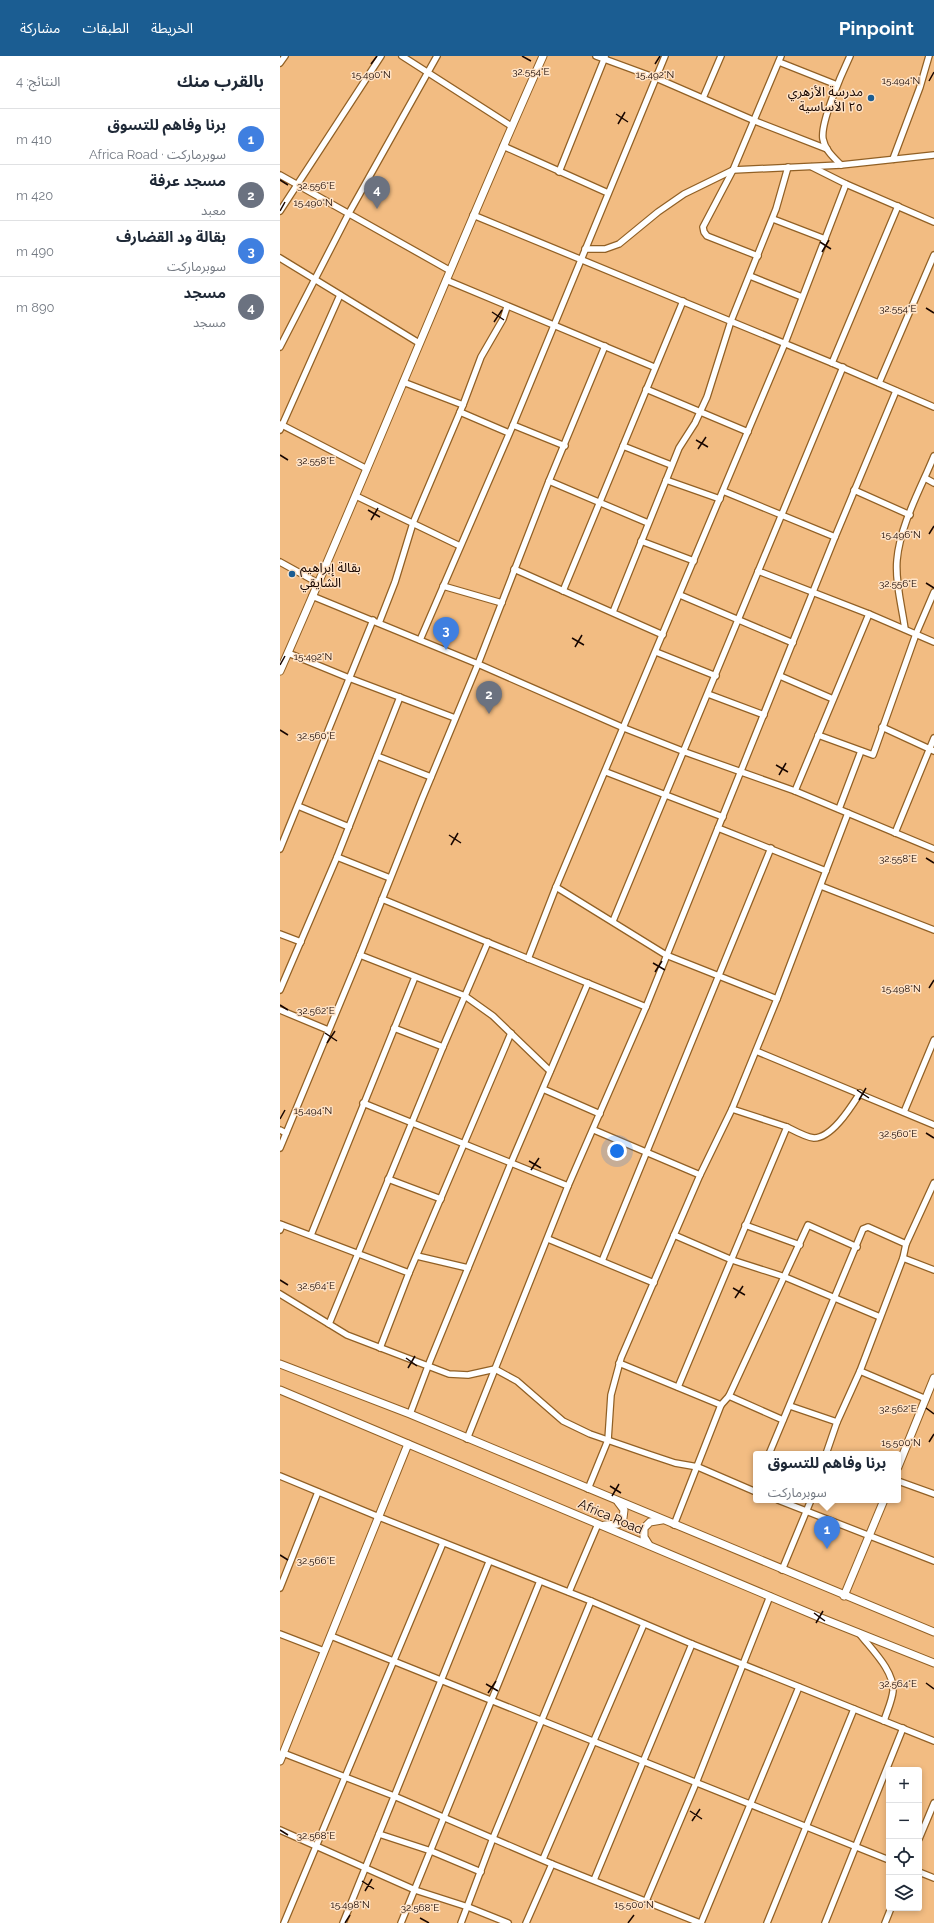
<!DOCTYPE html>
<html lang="ar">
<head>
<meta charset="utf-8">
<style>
  body { margin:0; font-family:Raleway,"Noto Sans Arabic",sans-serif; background:#f2f2f3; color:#1f2937; direction:rtl }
  .controls { position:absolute; right:12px; bottom:12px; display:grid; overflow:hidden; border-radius:4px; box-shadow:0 2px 6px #0003 }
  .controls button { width:36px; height:36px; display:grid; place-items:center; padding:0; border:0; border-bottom:1px solid #e0e1e3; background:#fff; color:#1f2937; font:20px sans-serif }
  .you { position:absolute; left:337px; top:1095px; width:14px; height:14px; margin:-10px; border:3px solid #fff; border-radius:50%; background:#1a73e8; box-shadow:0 0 0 6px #1a73e833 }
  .badge { display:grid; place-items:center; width:26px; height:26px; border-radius:50%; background:#1b5d92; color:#fff; font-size:13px; font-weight:700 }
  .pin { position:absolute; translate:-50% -33px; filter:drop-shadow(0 1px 2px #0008) }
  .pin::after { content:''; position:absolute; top:21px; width:14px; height:12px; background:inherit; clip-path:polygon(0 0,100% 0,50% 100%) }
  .popup { position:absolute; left:473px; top:1395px; width:148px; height:52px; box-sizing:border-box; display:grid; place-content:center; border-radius:4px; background:#fff; filter:drop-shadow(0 1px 3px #0005); font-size:13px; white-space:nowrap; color:#747a83 }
  .popup b { font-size:15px; color:#1f2937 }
  .popup::after { content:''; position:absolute; left:50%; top:100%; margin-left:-8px; border:8px solid transparent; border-top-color:#fff }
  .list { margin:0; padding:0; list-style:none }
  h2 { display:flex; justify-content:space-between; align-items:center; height:52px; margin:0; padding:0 16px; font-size:17px }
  h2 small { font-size:13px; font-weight:400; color:#747a83 }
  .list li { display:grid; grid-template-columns:26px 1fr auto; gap:12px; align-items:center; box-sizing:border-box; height:56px; padding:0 16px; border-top:1px solid #e0e1e3 }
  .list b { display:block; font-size:15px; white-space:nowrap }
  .list p { margin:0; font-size:13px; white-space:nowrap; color:#747a83 }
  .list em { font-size:13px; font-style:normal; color:#747a83 }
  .icon { flex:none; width:22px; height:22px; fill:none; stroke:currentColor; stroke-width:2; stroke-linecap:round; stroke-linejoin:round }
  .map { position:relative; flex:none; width:654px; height:1867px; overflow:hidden; direction:ltr }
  header { display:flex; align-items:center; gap:24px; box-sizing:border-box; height:56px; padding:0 20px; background:#1b5d92; color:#fff }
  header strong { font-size:19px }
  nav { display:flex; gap:22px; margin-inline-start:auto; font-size:14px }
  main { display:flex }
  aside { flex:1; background:#fff }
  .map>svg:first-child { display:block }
</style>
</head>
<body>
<header>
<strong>Pinpoint</strong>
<nav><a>الخريطة</a><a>الطبقات</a><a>مشاركة</a></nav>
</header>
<main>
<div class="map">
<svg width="654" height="1867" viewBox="0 0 654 1867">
  <rect width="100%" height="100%" fill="#f2bc82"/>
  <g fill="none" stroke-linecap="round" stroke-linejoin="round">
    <defs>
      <g id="minor">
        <path d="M122 0 231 70"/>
        <path d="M316 0 376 22 475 65 547 93"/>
        <path d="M499 6 557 29"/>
        <path d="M0 7 5 0"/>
        <path d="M423 42 441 0"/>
        <path d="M223 90 328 137"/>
        <path d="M613 103 640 31 649 0"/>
        <path d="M561 109C553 101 545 94 543 83 540 67 562 17 570 0"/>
        <path d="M532 111 566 128 654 166"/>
        <path d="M279 116 325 1"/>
        <path d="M0 119 169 214"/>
        <path d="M0 155 101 0"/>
        <path d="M193 159 552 307 654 351"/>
        <path d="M493 163 545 183"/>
        <path d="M305 193H325L339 188 378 156 404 138 453 114 561 109 654 99"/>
        <path d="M478 200 427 180 424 176 423 171 453 114 501 0"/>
        <path d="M0 202 139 287"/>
        <path d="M470 220 522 241"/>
        <path d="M166 224 374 311"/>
        <path d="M0 291 69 157 157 0"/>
        <path d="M552 307 618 150"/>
        <path d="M123 326 183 349"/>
        <path d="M599 327 654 199"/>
        <path d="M366 333 468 376"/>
        <path d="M180 356 229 377"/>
        <path d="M0 368 87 413"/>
        <path d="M233 369 285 390"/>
        <path d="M0 374 60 239"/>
        <path d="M343 390 391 409"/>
        <path d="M645 422 654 427"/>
        <path d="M386 424 440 443"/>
        <path d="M269 425 368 467"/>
        <path d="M574 434 630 459"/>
        <path d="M443 435 555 481"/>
        <path d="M76 440 180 490"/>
        <path d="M361 485 414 505"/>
        <path d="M0 506 38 527"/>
        <path d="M234 513 383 579"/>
        <path d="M478 515 589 558 654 586"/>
        <path d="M163 530 222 547"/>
        <path d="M283 535 403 245"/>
        <path d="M400 539 513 587"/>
        <path d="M32 540 198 608 344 672 405 696 515 735 654 793"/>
        <path d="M333 556 399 392 415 367 427 341 451 265 496 153 508 111"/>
        <path d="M99 567 115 526 133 467 183 349 201 301 223 263 227 251"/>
        <path d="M625 573C622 551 615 526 617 504 620 469 641 432 654 400"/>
        <path d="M140 584 233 369 385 0"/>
        <path d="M376 596 436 620"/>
        <path d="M8 597 69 622 175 662"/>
        <path d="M500 620 553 643"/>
        <path d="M428 638 484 659"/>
        <path d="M602 671 654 695"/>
        <path d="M538 679 593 699 636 578 654 536"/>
        <path d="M97 700 151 721"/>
        <path d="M326 716 443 761"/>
        <path d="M515 735 589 558"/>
        <path d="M18 750 69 771"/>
        <path d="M559 753 581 695"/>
        <path d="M438 772 546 815"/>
        <path d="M615 777 654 682"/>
        <path d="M0 793 93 564"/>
        <path d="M57 801 110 822"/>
        <path d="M541 830 654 874"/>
        <path d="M276 831 386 899 497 943"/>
        <path d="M102 843 366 951"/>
        <path d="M333 865 563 311"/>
        <path d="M0 878 21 886"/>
        <path d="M80 899 185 940 213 960 270 1015"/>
        <path d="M248 903 276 831 505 287 566 128"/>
        <path d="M0 934 57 801 120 641"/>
        <path d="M0 954 48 974"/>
        <path d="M114 972 163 991"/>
        <path d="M476 995 654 1069"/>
        <path d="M263 1033 320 1058"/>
        <path d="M83 1047 288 1130"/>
        <path d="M452 1053 507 1071"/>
        <path d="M624 1056 654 984"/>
        <path d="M0 1074 6 1077"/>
        <path d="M314 1074 420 1119"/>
        <path d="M0 1092 80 899 142 743 198 608 269 425 325 290"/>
        <path d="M108 1123 161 1143"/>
        <path d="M0 1168 129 1217"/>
        <path d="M465 1169 520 1189"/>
        <path d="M0 1174 2 1169"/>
        <path d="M31 1179 135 921"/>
        <path d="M394 1179 452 1204 505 1221 600 1261"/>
        <path d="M268 1183 374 1227"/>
        <path d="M137 1200 188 1212"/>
        <path d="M623 1202 654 1214"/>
        <path d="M322 1205 491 792"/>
        <path d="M0 1238 67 1279 169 1318 188 1319 215 1313 237 1325 283 1365 310 1378 368 1398 395 1407 418 1411 476 1436"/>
        <path d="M49 1268 163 991 208 886"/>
        <path d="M100 1292 129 1217 231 977"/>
        <path d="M339 1307 441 1349 449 1340 503 1364"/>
        <path d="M580 1315 646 1343"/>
        <path d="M398 1331 507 1071C515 1075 525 1081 534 1082 552 1082 571 1051 580 1037"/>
        <path d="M449 1340 528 1169 577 1191"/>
        <path d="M510 1350 557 1366"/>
        <path d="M130 1358 150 1305 231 1107 308 927"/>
        <path d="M187 1383 288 1130 366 951 555 481 616 335"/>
        <path d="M489 1398 583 1173 588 1171 626 1188"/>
        <path d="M546 1398 557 1366 580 1315 623 1202 626 1188 654 1127"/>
        <path d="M0 1420 99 1461 311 1545 412 1588 654 1685"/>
        <path d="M618 1425 654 1438"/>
        <path d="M308 1433 328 1384 331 1339 341 1302 420 1119 452 1053 497 943 568 757"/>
        <path d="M498 1444 654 1505"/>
        <path d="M394 1469 441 1349"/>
        <path d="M502 1514 531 1444"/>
        <path d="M0 1532 38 1436"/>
        <path d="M289 1536 318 1468"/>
        <path d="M579 1577C591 1593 614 1614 613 1635 612 1645 607 1655 604 1665"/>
        <path d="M0 1578 44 1595"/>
        <path d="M51 1580 609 1804"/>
        <path d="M3 1697 114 1740 272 1808 420 1867"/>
        <path d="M0 1774 135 1834 188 1851 228 1867"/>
        <path d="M99 1778 151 1795 201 1816"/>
        <path d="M639 1783 654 1747"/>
        <path d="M263 1803 364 1568"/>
        <path d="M639 1816 654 1822"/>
        <path d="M314 1824 412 1588"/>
        <path d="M366 1845 416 1727 490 1540"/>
        <path d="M4 1867 163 1487"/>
        <path d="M63 1867 209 1506"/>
        <path d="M121 1867 260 1525"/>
        <path d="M181 1867 213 1782 311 1545"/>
        <path d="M246 1867 272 1808"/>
        <path d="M421 1867 519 1631"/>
        <path d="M487 1867 574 1653"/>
        <path d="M545 1867 623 1672"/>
        <path d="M605 1867 611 1852"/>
      </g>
      <g id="tertiary">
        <path d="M0 615C90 411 172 204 263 0"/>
        <path d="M0 1308 130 1358 654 1576"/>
        <path d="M0 1334 541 1562 654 1607"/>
        <path d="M618 1411 654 1322"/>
        <path d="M325 1469 338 1468 343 1462 344 1454 338 1446"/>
        <path d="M369 1489 364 1481V1472L370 1466 382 1464"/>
        <path d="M564 1540 604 1444"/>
        <path d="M0 1705 128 1388"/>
      </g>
    </defs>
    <use href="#minor" stroke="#916025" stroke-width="8"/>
    <use href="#tertiary" stroke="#916025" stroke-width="9"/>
    <use href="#minor" stroke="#fff" stroke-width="5.5"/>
    <use href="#tertiary" stroke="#fff" stroke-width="7"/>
  </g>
  <path fill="none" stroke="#180600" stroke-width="1.5" d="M242 0 251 5M91 8 97 0M375 8 380 0M649 25 654 16M336 58 348 66M338 68 345 56M0 124 8 129M0 155 5 146M540 186 551 193M542 196 549 184M646 252 654 257M212 256 224 264M214 266 222 254M416 384 428 391M418 393 426 381M0 399 8 404M88 454 100 461M91 464 98 452M649 478 654 470M646 527 654 532M292 582 304 589M295 591 302 579M0 609 5 600M0 674 8 679M496 709 508 716M499 719 506 707M169 779 181 787M171 789 178 777M646 802 654 807M373 907 385 914M375 916 382 905M649 932 654 924M0 949 8 954M45 977 57 985M47 987 55 975M577 1034 589 1042M579 1044 586 1032M0 1063 5 1054M646 1077 654 1082M249 1105 261 1112M251 1114 259 1102M0 1224 8 1229M453 1232 465 1239M455 1242 463 1230M126 1302 137 1310M128 1312 135 1300M646 1352 654 1358M649 1386 654 1378M330 1430 341 1437M332 1440 339 1428M0 1499 8 1504M534 1557 545 1565M536 1567 543 1555M646 1627 654 1633M206 1628 218 1635M208 1637 216 1625M410 1755 422 1763M412 1765 420 1753M0 1774 8 1779M82 1825 94 1833M85 1835 92 1823M140 1862 149 1867M65 1867 70 1859M348 1867 354 1859"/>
  <g fill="#1b5d92" stroke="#ffe3c6" stroke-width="1.5">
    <circle cx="591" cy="42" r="4"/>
    <circle cx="12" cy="518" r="4"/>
  </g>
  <g text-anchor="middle" stroke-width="3" stroke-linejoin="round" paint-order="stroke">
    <g font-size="13" fill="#180600" stroke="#ffe3c6" text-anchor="end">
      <text x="583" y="40">مدرسة الأزهري<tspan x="583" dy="15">٢٥ الأساسية</tspan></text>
      <text x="20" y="516" text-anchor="start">بقالة إبراهيم<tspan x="20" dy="15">الشايقي</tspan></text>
    </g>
    <g font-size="13" fill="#180600" stroke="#ffe3c6">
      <text transform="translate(331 1460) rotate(23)" y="5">Africa Road</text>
    </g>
  </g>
  <g font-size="10" text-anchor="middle" fill="#180600" stroke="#ffe3c6" stroke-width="3" stroke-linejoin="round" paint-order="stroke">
    <text x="251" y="19">32.554°E</text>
    <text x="91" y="22">15.490°N</text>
    <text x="375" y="22">15.492°N</text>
    <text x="621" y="28">15.494°N</text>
    <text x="36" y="133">32.556°E</text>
    <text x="33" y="150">15.490°N</text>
    <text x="618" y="256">32.554°E</text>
    <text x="36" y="408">32.558°E</text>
    <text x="621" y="482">15.496°N</text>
    <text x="618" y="531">32.556°E</text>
    <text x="33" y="604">15.492°N</text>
    <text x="36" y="683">32.560°E</text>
    <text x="618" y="806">32.558°E</text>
    <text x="621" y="936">15.498°N</text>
    <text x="36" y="958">32.562°E</text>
    <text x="33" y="1058">15.494°N</text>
    <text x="618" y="1081">32.560°E</text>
    <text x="36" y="1233">32.564°E</text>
    <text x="618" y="1356">32.562°E</text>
    <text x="621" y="1390">15.500°N</text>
    <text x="36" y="1508">32.566°E</text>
    <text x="618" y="1631">32.564°E</text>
    <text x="36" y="1783">32.568°E</text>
    <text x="70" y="1852">15.498°N</text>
    <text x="354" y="1852">15.500°N</text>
    <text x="140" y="1855">32.568°E</text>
  </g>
</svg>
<div class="controls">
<button>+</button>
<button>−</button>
<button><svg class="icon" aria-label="locate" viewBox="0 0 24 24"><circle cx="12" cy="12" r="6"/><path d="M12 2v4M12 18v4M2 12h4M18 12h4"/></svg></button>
<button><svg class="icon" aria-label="layers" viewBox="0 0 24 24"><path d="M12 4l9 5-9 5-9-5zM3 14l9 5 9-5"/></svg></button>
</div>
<div class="you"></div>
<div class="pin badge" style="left:547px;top:1493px;background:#3f7fe0">1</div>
<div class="popup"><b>برنا وفاهم للتسوق</b>سوبرماركت</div>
<div class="pin badge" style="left:209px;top:658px;background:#6b7280">2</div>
<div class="pin badge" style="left:166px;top:594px;background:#3f7fe0">3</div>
<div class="pin badge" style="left:97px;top:153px;background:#6b7280">4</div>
</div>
<aside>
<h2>بالقرب منك<small>النتائج: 4</small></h2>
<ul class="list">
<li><span class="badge" style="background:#3f7fe0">1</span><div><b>برنا وفاهم للتسوق</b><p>سوبرماركت · Africa Road</p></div><em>410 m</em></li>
<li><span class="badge" style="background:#6b7280">2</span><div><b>مسجد عرفة</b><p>معبد</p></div><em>420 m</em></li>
<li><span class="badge" style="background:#3f7fe0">3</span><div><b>بقالة ود القضارف</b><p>سوبرماركت</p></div><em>490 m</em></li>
<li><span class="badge" style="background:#6b7280">4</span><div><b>مسجد</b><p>مسجد</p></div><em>890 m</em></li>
</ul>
</aside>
</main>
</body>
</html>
